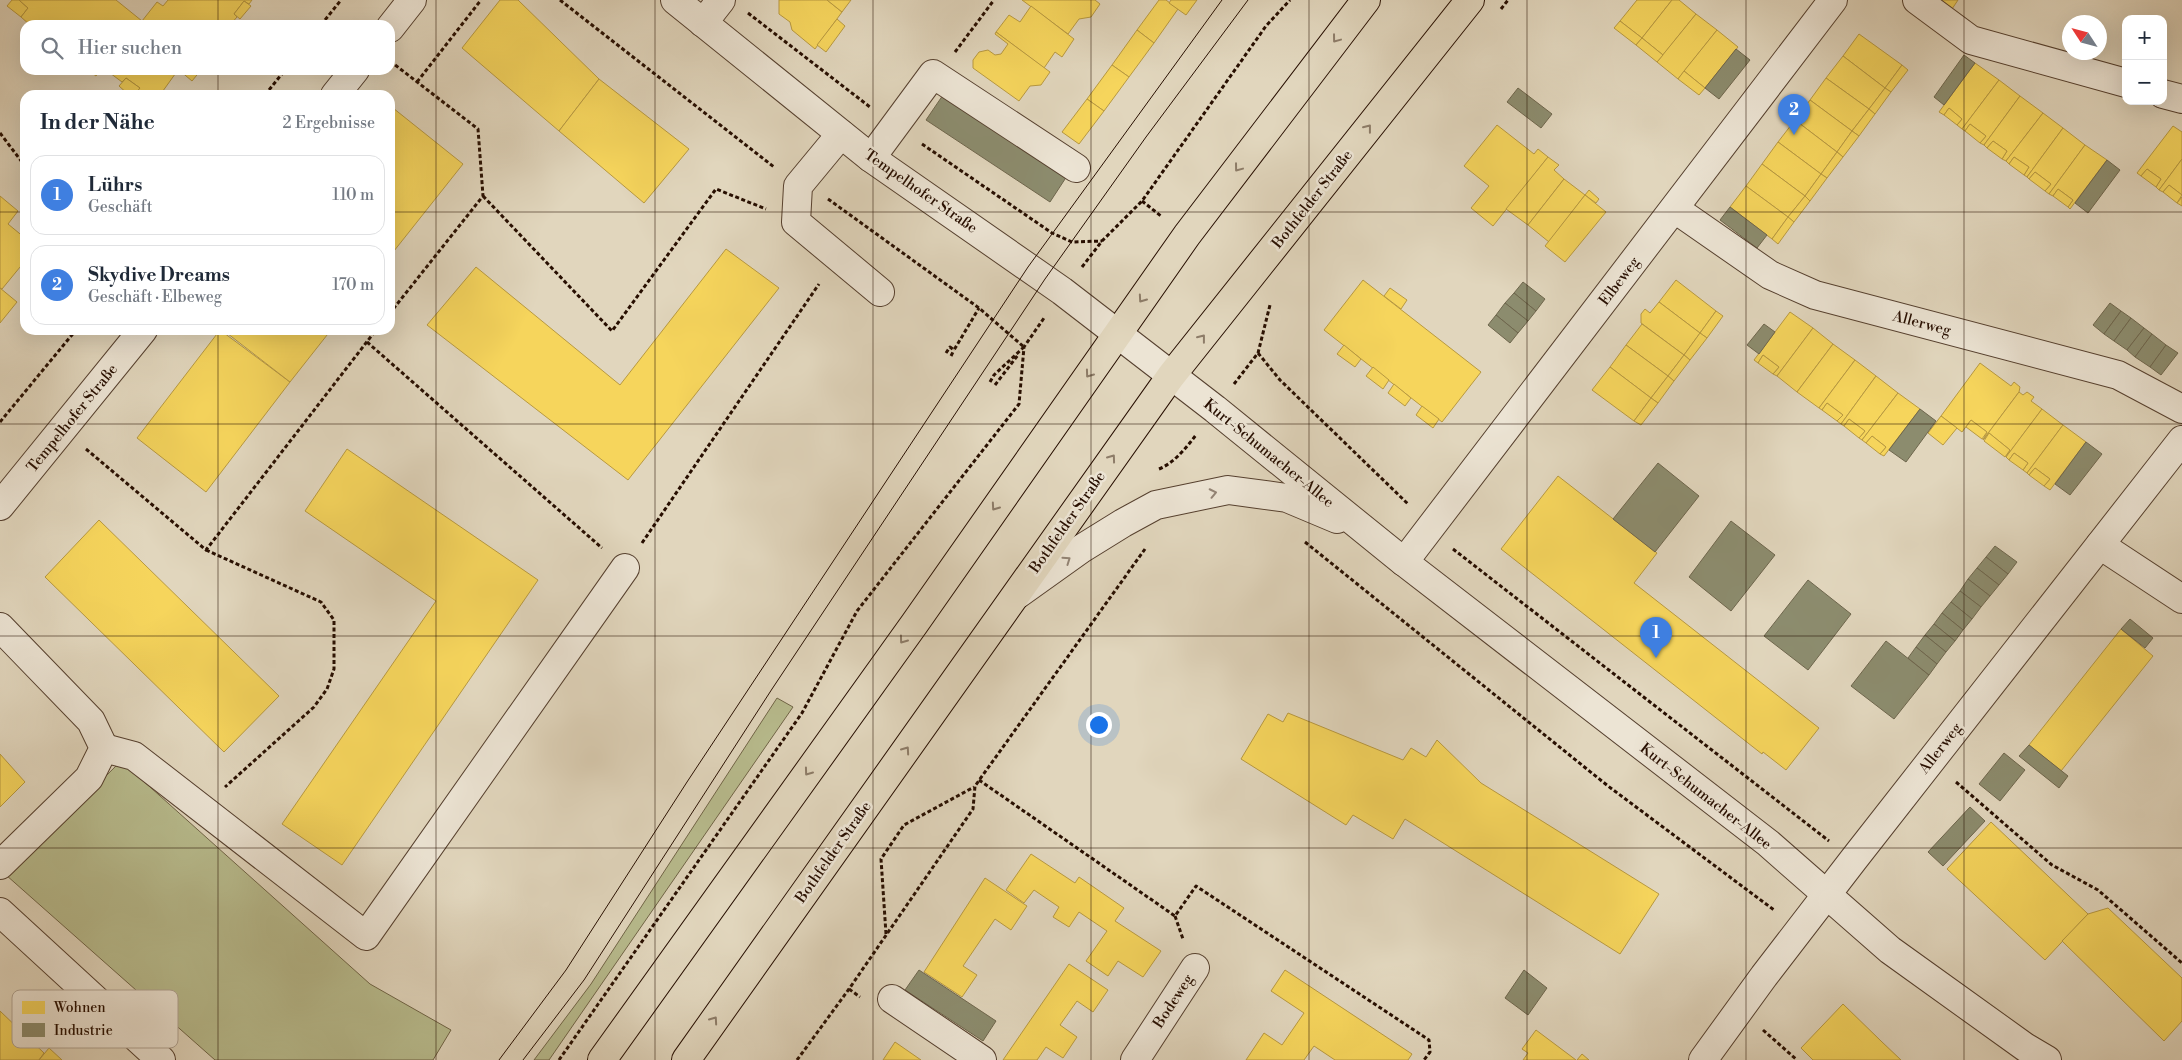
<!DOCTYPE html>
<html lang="de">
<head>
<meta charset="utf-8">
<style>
  body { margin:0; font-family:"Libre Bodoni",serif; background:#f2f2f3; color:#1f2937 }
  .controls { position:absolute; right:15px; top:15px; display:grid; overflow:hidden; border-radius:10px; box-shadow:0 5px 20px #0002 }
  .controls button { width:45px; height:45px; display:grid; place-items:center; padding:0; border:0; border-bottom:1px solid #e0e1e3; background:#fff; color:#1f2937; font:25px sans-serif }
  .compass { position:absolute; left:2062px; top:15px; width:45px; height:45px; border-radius:50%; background:#fff; box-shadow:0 5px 20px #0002; rotate:306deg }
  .you { position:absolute; left:1098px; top:724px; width:18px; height:18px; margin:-12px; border:4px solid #fff; border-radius:50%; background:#1a73e8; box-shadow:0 0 0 8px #1a73e833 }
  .badge { display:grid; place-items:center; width:32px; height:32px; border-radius:50%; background:#8f2418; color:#fff; font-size:16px; font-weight:700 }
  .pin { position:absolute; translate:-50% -41px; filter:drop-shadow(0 1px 2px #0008) }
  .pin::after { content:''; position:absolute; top:26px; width:18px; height:15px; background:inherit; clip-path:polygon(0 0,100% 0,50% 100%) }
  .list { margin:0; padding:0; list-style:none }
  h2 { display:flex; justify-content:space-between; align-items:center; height:65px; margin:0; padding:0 20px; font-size:21px }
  h2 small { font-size:16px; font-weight:400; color:#747a83 }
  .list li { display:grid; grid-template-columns:32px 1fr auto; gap:15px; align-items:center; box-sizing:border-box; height:80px; margin:0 10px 10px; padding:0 10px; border:1px solid #e0e1e3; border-radius:15px }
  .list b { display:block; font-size:19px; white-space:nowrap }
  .list p { margin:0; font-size:16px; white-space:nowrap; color:#747a83 }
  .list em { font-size:16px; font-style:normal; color:#747a83 }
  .icon { flex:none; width:28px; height:28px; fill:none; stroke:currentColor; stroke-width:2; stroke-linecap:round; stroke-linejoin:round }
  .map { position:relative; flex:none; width:2182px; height:1060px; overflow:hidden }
  .search { position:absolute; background:#fff; box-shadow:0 5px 20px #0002; left:20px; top:20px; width:375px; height:55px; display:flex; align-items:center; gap:12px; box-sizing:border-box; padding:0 18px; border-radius:15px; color:#747a83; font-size:19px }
  .panel { position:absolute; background:#fff; box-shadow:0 5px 20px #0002; left:20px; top:90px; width:375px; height:245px; border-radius:15px }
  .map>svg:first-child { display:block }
</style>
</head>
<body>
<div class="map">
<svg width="2182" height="1060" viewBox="0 0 2182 1060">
  <rect width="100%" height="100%" fill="#e1d6bd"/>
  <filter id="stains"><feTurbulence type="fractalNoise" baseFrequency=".004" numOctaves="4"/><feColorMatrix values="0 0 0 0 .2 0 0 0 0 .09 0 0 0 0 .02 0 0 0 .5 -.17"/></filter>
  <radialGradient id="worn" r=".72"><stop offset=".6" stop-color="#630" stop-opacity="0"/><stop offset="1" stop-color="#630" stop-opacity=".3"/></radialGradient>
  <g fill="#b8bc8e" stroke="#706547">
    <path d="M777 698 793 707 549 1060H534L591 984Z"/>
    <path d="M121 761 370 984 451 1030 433 1060H215L6 875Z"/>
  </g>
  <g fill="#f6d55c" stroke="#b89940">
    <path d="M12 0H19L28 8 21 17 7 6Z"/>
    <path d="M19 0H116L142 21 157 2 163 6 168 0H252L249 4 244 1 234 14 237 17 230 25H30L21 17 28 8Z"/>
    <path d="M500 0H518L599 79 559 131 462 48Z"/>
    <path d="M779 0H827L842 12 815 49 792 30 790 22 779 14Z"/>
    <path d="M827 0H851L842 12Z"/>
    <path d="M1022 0H1095L1100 4 1091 17 1079 19 1068 34Z"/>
    <path d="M1159 0H1166L1178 9 1154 43 1137 30Z"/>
    <path d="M1171 0H1197L1186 15 1169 3Z"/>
    <path d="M1637 0H1672L1642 38 1620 21Z"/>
    <path d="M1672 0H1679L1696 14 1663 55 1642 38Z"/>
    <path d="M1940 0H1958L1952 9Z"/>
    <path d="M244 1 251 6 240 19 234 14Z"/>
    <path d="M1031 6 1074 39 1062 57 1055 52 1044 68 996 32 1009 15 1020 22Z"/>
    <path d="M1696 14 1717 30 1678 79 1657 62Z"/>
    <path d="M837 19 845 26 826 52 817 45Z"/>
    <path d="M1620 21 1642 38 1636 45 1614 28Z"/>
    <path d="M1137 30 1154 43 1129 77 1112 65Z"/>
    <path d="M1717 30 1738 47 1705 88 1684 71Z"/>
    <path d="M996 32 1050 72 1041 85 1030 86 1019 101 973 68V60L979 52 988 50 995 55 1001 54 1008 44 995 34Z"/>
    <path d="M1859 34 1902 65 1885 88 1843 56Z"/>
    <path d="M1642 38 1663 55 1657 62 1636 45Z"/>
    <path d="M1843 56 1885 88 1869 109 1826 78Z"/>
    <path d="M1975 63 1999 80 1962 129 1957 125 1962 119 1949 108 1944 115 1939 112Z"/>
    <path d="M1112 65 1129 77 1104 111 1087 99Z"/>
    <path d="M1902 65 1908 70 1891 92 1885 88Z"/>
    <path d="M88 70H101L96 76Z"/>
    <path d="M106 70H178L160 95H142L137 91 140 88 126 78 122 82Z"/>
    <path d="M179 70H201L192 81Z"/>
    <path d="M1684 71 1705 88 1699 95 1678 79Z"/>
    <path d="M126 78 140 88 134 95H129L119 86Z"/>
    <path d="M1826 78 1869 109 1852 131 1810 100Z"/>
    <path d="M599 79 689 149 644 203 559 131Z"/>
    <path d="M1999 80 2020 96 1984 145 1980 143 1986 136 1970 124 1965 131 1962 129Z"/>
    <path d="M1885 88 1891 92 1875 114 1869 109Z"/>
    <path d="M2020 96 2043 113 2006 161 2002 159 2007 151 1993 141 1987 148 1984 145Z"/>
    <path d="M1087 99 1104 111 1079 144 1062 132Z"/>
    <path d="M1810 100 1852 131 1837 152 1795 120Z"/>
    <path d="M393 108 463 164 390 256V112Z"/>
    <path d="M1949 108 1962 119 1957 125 1944 115Z"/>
    <path d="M1869 109 1875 114 1859 136 1852 131Z"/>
    <path d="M2043 113 2063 128 2027 177 2024 175 2029 167 2014 157 2009 164 2006 161Z"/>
    <path d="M1795 120 1837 152 1821 174 1778 142Z"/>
    <path d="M1970 124 1986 136 1980 143 1965 131Z"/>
    <path d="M1497 125 1534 154 1538 149 1548 157 1493 226 1471 208 1489 186 1464 166Z"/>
    <path d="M2173 126 2182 132V159L2159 190 2156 187 2161 179 2147 169 2141 176 2137 173Z"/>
    <path d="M2063 128 2085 145 2049 194 2045 191 2051 184 2035 172 2029 179 2027 177Z"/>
    <path d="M1852 131 1859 136 1843 157 1837 152Z"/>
    <path d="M1993 141 2007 151 2002 159 1987 148Z"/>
    <path d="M1778 142 1821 174 1805 196 1762 164Z"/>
    <path d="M2085 145 2107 160 2070 209 2068 207 2073 200 2058 189 2053 196 2049 194Z"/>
    <path d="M1837 152 1843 157 1827 178 1821 174Z"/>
    <path d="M1548 157 1559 165 1554 170 1564 179 1528 225 1506 209Z"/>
    <path d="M2014 157 2029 167 2024 175 2009 164Z"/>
    <path d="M2182 159V195L2169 185 2163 192 2159 190Z"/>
    <path d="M1762 164 1805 196 1788 217 1746 186Z"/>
    <path d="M2147 169 2161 179 2156 187 2141 176Z"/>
    <path d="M2035 172 2051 184 2045 191 2029 179Z"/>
    <path d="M1821 174 1827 178 1810 201 1805 196Z"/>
    <path d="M1564 179 1585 195 1549 242 1528 225Z"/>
    <path d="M2169 185 2182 195 2177 203 2163 192Z"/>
    <path d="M1746 186 1788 217 1772 239 1730 207Z"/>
    <path d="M2058 189 2073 200 2068 207 2053 196Z"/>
    <path d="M1589 190 1599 199 1596 203 1585 195Z"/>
    <path d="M1585 195 1606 212 1565 262 1545 246Z"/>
    <path d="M0 196 18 211 8 224 25 238V261L2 289 0 288Z"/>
    <path d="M1805 196 1810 201 1794 222 1788 217Z"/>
    <path d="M2182 197V206L2177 203Z"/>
    <path d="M1788 217 1794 222 1778 244 1772 239Z"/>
    <path d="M726 249 779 288 628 480 427 325 476 267 620 385Z"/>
    <path d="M1363 280 1481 372 1442 422 1324 330Z"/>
    <path d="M1676 280 1716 311 1700 333 1659 302Z"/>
    <path d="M0 288 17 302 0 323Z"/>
    <path d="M1390 288 1407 300 1401 309 1384 296Z"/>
    <path d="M1659 302 1700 333 1684 355 1641 323V314L1645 309 1650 313Z"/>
    <path d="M1716 311 1723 316 1707 338 1700 333Z"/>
    <path d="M1790 312 1813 328 1777 376 1773 374 1779 367 1763 355 1758 363 1754 360Z"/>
    <path d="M1642 324 1684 355 1668 376 1626 345Z"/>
    <path d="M1813 328 1833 344 1797 392 1777 376Z"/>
    <path d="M220 330 290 382 206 492 137 438Z"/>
    <path d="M223 330H331L290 382Z"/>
    <path d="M1700 333 1707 338 1690 360 1684 355Z"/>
    <path d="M1833 344 1855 360 1819 408 1797 392Z"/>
    <path d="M1344 345 1361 359 1355 367 1337 354Z"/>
    <path d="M1626 345 1668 376 1651 398 1610 367Z"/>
    <path d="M1684 355 1690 360 1674 381 1668 376Z"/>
    <path d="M1763 355 1779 367 1773 374 1758 363Z"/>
    <path d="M1855 360 1876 376 1841 424 1837 421 1843 415 1827 403 1822 410 1819 408Z"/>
    <path d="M1980 363 2011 386 2014 382 2020 387 2019 392 1983 440 1987 432 1971 420 1962 432 1941 416Z"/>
    <path d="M1373 367 1389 380 1383 389 1366 376Z"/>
    <path d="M1610 367 1651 398 1634 421 1592 390Z"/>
    <path d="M1668 376 1674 381 1658 403 1651 398Z"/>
    <path d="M1876 376 1898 393 1862 440 1859 438 1865 431 1849 419 1844 426 1841 424Z"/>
    <path d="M1394 384 1411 398 1405 406 1388 393Z"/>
    <path d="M2019 392 2023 395 2027 392 2034 397 2031 401 2042 409 2006 457 2010 450 1989 433 1983 440Z"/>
    <path d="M1898 393 1920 409 1884 456 1880 454 1886 447 1872 436 1866 443 1862 440Z"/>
    <path d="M1651 398 1658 403 1641 425 1634 421Z"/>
    <path d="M1827 403 1843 415 1837 421 1822 410Z"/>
    <path d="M1422 406 1439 419 1433 428 1416 415Z"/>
    <path d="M2042 409 2063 425 2027 473 2023 470 2028 463 2014 453 2009 460 2006 457Z"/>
    <path d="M1941 416 1957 428 1943 445 1928 433Z"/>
    <path d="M1849 419 1865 431 1859 438 1844 426Z"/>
    <path d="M1971 420 1987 432 1982 439 1966 427Z"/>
    <path d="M2063 425 2086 442 2050 490 2044 486 2050 479 2035 468 2029 475 2027 473Z"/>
    <path d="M1989 433 2010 450 2005 457 1984 441Z"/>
    <path d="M1872 436 1886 447 1880 454 1866 443Z"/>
    <path d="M347 449 538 580 342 865 282 824 436 601 305 511Z"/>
    <path d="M2014 453 2028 463 2023 470 2009 460Z"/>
    <path d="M2035 468 2050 479 2044 486 2029 475Z"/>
    <path d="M1558 476 1657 553 1634 583 1819 728 1786 770 1763 752 1762 754 1501 549Z"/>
    <path d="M99 520 279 696 224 752 45 577Z"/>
    <path d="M2121 629 2153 656 2061 771 2029 745Z"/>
    <path d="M1288 713 1403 760 1411 748 1426 757 1437 740 1481 783 1659 894 1620 954 1405 819 1393 839 1353 815 1346 825 1241 759 1268 714 1283 722Z"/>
    <path d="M0 754 25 782 0 807Z"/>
    <path d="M1991 822 2088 914 2045 960 1947 869Z"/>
    <path d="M1031 854 1075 883 1079 877 1124 908 1115 921 1161 951 1143 977 1118 961 1108 976 1086 961 1107 931 1079 912 1069 927 1053 917 1059 907 1034 890 1024 903 1006 890Z"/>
    <path d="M985 878 1027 906 1011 930 995 919 963 966 977 975 962 997 924 972Z"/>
    <path d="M2108 908 2182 978V1021L2164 1041 2062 941 2088 914Z"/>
    <path d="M1069 964 1108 990 1093 1012 1077 1001 1060 1025 1077 1037 1063 1058 1046 1047 1037 1060H1003Z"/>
    <path d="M1285 970 1412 1054 1408 1060H1335L1314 1046 1304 1060H1246L1264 1033 1282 1045 1304 1013 1271 991Z"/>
    <path d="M1843 1004 1881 1041 1901 1060H1813L1801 1048Z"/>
    <path d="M0 1011 44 1053 39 1060H0Z"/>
    <path d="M1536 1030 1576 1060H1523L1528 1053 1522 1049Z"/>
    <path d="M895 1042 921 1060H883Z"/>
    <path d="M49 1048 62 1060H39Z"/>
    <path d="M1582 1054 1589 1060H1577Z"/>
  </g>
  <g fill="#8c8c6e" stroke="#6e664d">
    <path d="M1736 49 1750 60 1719 99 1705 88Z"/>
    <path d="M1964 55 1975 63 1944 105 1934 97Z"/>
    <path d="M1518 88 1552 114 1541 128 1507 102Z"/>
    <path d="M943 95 1067 176 1050 202 926 120Z"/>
    <path d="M2107 160 2120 170 2088 213 2075 203Z"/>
    <path d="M1730 207 1767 235 1757 248 1720 220Z"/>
    <path d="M1523 282 1545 299 1536 311 1514 293Z"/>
    <path d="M1514 293 1536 311 1528 321 1505 303Z"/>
    <path d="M1505 303 1528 321 1518 333 1496 315Z"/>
    <path d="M2110 303 2121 311 2104 334 2093 325Z"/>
    <path d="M2121 311 2131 318 2114 341 2104 334Z"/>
    <path d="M1496 315 1518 333 1510 343 1488 325Z"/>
    <path d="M2131 318 2144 328 2127 350 2114 341Z"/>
    <path d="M1764 324 1775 332 1759 354 1747 345Z"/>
    <path d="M2144 328 2152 334 2135 357 2127 350Z"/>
    <path d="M2152 334 2166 345 2150 367 2135 357Z"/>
    <path d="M2166 345 2178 353 2161 375 2150 367Z"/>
    <path d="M1920 409 1936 421 1906 462 1889 450Z"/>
    <path d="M2086 442 2102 454 2070 495 2055 484Z"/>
    <path d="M1658 463 1699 496 1655 552 1613 519Z"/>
    <path d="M1731 521 1775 555 1731 611 1689 577Z"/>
    <path d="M1995 546 2017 562 2008 574 1986 557Z"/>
    <path d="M1986 557 2008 574 1999 585 1977 568Z"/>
    <path d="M1977 568 1999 585 1990 596 1968 579Z"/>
    <path d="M1968 579 1990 596 1981 607 1960 591Z"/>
    <path d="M1808 580 1851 614 1808 670 1764 636Z"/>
    <path d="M1960 591 1981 607 1972 619 1951 602Z"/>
    <path d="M1951 602 1972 619 1963 630 1942 613Z"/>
    <path d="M1942 613 1963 630 1955 641 1934 624Z"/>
    <path d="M2130 619 2153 638 2145 648 2121 629Z"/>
    <path d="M1934 624 1955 641 1946 652 1925 635Z"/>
    <path d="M1925 635 1946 652 1937 664 1916 647Z"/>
    <path d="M1886 641 1929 675 1894 719 1851 686Z"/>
    <path d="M1916 647 1937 664 1929 675 1908 658Z"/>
    <path d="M2029 745 2068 776 2059 788 2019 756Z"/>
    <path d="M2004 753 2025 770 2000 801 1979 784Z"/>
    <path d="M1970 807 1985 821 1943 866 1928 852Z"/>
    <path d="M919 970 996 1021 983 1041 905 990Z"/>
    <path d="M1524 970 1547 988 1528 1015 1505 998Z"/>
  </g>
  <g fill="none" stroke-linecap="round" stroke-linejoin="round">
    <defs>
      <g id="minor">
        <path d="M675 0 871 158 1062 291 1215 409 1404 562 1768 843 1890 950 2025 1047 2047 1060"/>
        <path d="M1917 0 1971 40 2126 83"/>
        <path d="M703 23 721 0"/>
        <path d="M390 28 412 0"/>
        <path d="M2163 94 2182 99"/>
        <path d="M335 95 355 70"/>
        <path d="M841 134 798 186 796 222 880 292"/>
        <path d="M871 158 933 74 1076 168"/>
        <path d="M1675 209 1770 275 1815 295 2118 375 2182 409"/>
        <path d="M0 506 143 330"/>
        <path d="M2100 545 2182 599"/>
        <path d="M1404 562 1833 0"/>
        <path d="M1018 594 1081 549 1123 523 1156 505 1228 490 1287 498 1337 519"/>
        <path d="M0 627 91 721 104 748 89 778 0 865"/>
        <path d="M104 748 134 756 366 936 625 568"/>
        <path d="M0 912 161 1060"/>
        <path d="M892 999 982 1060"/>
        <path d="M1135 1060 1195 968"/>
        <path d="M1703 1060 1764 976 1854 859 2182 440"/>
      </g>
      <g id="major">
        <path d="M602 1060 915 623 1187 235 1366 0"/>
        <path d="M686 1060 1171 376 1470 0"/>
      </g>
    </defs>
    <use href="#minor" stroke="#56402f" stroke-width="30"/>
    <use href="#major" stroke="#270e00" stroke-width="30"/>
    <g stroke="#270e00" stroke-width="3" stroke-dasharray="4 2.5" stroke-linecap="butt">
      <path d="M560 0 774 167"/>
      <path d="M1501 9 1508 0"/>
      <path d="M748 13 870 107"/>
      <path d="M321 25 341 0"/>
      <path d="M955 52 994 0"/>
      <path d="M390 61 478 129 483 196 390 313"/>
      <path d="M417 82 481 0"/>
      <path d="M265 95 285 70"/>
      <path d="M0 133 25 166"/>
      <path d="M922 144 1052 233 1072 242 1102 241"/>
      <path d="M483 196 612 331 716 189 766 209"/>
      <path d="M828 199 979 308 1024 347"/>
      <path d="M1142 201 1161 216"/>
      <path d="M1082 267 1102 241 1142 201 1266 26 1290 0"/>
      <path d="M367 342 602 548"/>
      <path d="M946 353 950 347 954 350 979 308"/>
      <path d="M1258 353 1280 380 1408 504"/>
      <path d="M951 356 954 350"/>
      <path d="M990 382 994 375 1024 347"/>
      <path d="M1234 384 1258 353 1270 305"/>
      <path d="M995 385 1018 355"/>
      <path d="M0 422 76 330"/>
      <path d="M86 449 206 550 376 330"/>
      <path d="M1159 469C1174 463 1186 448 1196 435"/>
      <path d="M1305 542 1608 786 1774 910"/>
      <path d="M642 543 819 284"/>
      <path d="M1453 549 1829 841"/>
      <path d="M206 550 321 602 334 620V669L327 689 314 707 225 787"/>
      <path d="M979 780 1175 916 1196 886 1429 1040 1430 1052 1424 1060"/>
      <path d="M1956 782 2052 865 2098 890 2182 963"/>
      <path d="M1175 916 1183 939"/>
      <path d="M886 934 881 859 904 825 974 787"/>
      <path d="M849 989 860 997"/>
      <path d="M1763 1030 1797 1060"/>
      <path d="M559 1060 802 713 857 611 1019 404 1024 347 1044 318"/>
      <path d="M797 1060 849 989 973 809 975 786 1145 549"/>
    </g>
    <use href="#minor" stroke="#ece4d4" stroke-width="28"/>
    <use href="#major" stroke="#e1d6bd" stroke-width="28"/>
    <g stroke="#270e00" stroke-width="1">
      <path d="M499 1060 566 970 687 782 1028 267 1222 0"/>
      <path d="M523 1060 584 980 772 689 1045 279 1146 137 1248 0"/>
    </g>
  </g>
  <defs><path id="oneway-chevron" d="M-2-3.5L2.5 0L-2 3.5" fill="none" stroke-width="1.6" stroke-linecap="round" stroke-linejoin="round" transform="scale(1.25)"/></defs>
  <g stroke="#8d7c68">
    <use href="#oneway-chevron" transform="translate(1336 39) rotate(127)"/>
    <use href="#oneway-chevron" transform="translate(1368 128) rotate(-52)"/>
    <use href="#oneway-chevron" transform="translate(1238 168) rotate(127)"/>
    <use href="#oneway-chevron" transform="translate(1142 299) rotate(125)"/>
    <use href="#oneway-chevron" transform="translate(1202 338) rotate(-52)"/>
    <use href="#oneway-chevron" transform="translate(1089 374) rotate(126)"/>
    <use href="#oneway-chevron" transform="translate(1112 458) rotate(-54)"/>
    <use href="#oneway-chevron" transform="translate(995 507) rotate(125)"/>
    <use href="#oneway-chevron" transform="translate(903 640) rotate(126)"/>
    <use href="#oneway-chevron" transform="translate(906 750) rotate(-55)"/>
    <use href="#oneway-chevron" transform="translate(808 772) rotate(126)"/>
    <use href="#oneway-chevron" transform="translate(714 1020) rotate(-55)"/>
  </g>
  <g stroke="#938475">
    <use href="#oneway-chevron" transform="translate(1213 493) rotate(-12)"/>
    <use href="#oneway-chevron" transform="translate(1067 560) rotate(-35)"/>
  </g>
  <path fill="none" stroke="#270e00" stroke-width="1" stroke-opacity="0.55" d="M218 0V25M436 0V1060M655 0V1060M873 0V1060M1091 0V1060M1309 0V1060M1527 0V1060M1746 0V1060M1964 0V1060M218 70V95M0 212H25M390 212H2182M218 330V1060M0 424H2182M0 636H2182M0 848H2182"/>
  <g text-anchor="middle" stroke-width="5" stroke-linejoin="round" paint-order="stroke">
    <g font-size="15" fill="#270e00" stroke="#ece4d4">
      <text transform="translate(921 191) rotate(35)" y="5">Tempelhofer Straße</text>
      <text transform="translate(1312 199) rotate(-52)" y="5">Bothfelder Straße</text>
      <text transform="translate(1619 281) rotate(-53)" y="5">Elbeweg</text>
      <text transform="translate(1922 323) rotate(15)" y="5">Allerweg</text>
      <text transform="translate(72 418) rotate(-51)" y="5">Tempelhofer Straße</text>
      <text transform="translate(1269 453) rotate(39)" y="5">Kurt-Schumacher-Allee</text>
      <text transform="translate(1067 522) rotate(-55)" y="5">Bothfelder Straße</text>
      <text transform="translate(1940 748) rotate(-52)" y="5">Allerweg</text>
      <text transform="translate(1706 796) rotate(38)" y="5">Kurt-Schumacher-Allee</text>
      <text transform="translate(833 852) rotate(-55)" y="5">Bothfelder Straße</text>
      <text transform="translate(1173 1001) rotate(-57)" y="5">Bodeweg</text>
    </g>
  </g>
  <rect x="12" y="990" width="166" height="58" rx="8" fill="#ece4d4" stroke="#b1a494" stroke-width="1"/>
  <rect x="22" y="1001" width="23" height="13" fill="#f6d55c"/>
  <rect x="22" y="1023" width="23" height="14" fill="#8c8c6e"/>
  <g font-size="14" fill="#270e00">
    <text x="54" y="1012">Wohnen</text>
    <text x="54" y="1035">Industrie</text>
  </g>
  <rect width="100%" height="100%" filter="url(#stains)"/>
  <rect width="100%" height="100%" fill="url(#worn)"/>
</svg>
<div class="controls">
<button>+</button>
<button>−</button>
</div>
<svg class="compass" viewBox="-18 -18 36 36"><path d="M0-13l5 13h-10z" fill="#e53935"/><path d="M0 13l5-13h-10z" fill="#747a83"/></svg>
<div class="you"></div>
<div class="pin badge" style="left:1656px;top:658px;background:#3f7fe0">1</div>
<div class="pin badge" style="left:1794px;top:135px;background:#3f7fe0">2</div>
<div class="search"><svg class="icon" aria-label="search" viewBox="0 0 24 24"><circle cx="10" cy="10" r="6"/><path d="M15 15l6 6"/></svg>Hier suchen</div>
<section class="panel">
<h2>In der Nähe<small>2 Ergebnisse</small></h2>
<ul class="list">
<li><span class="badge" style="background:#3f7fe0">1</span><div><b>Lührs</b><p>Geschäft</p></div><em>110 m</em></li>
<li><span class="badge" style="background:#3f7fe0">2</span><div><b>Skydive Dreams</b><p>Geschäft · Elbeweg</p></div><em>170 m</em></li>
</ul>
</section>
</div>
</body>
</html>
